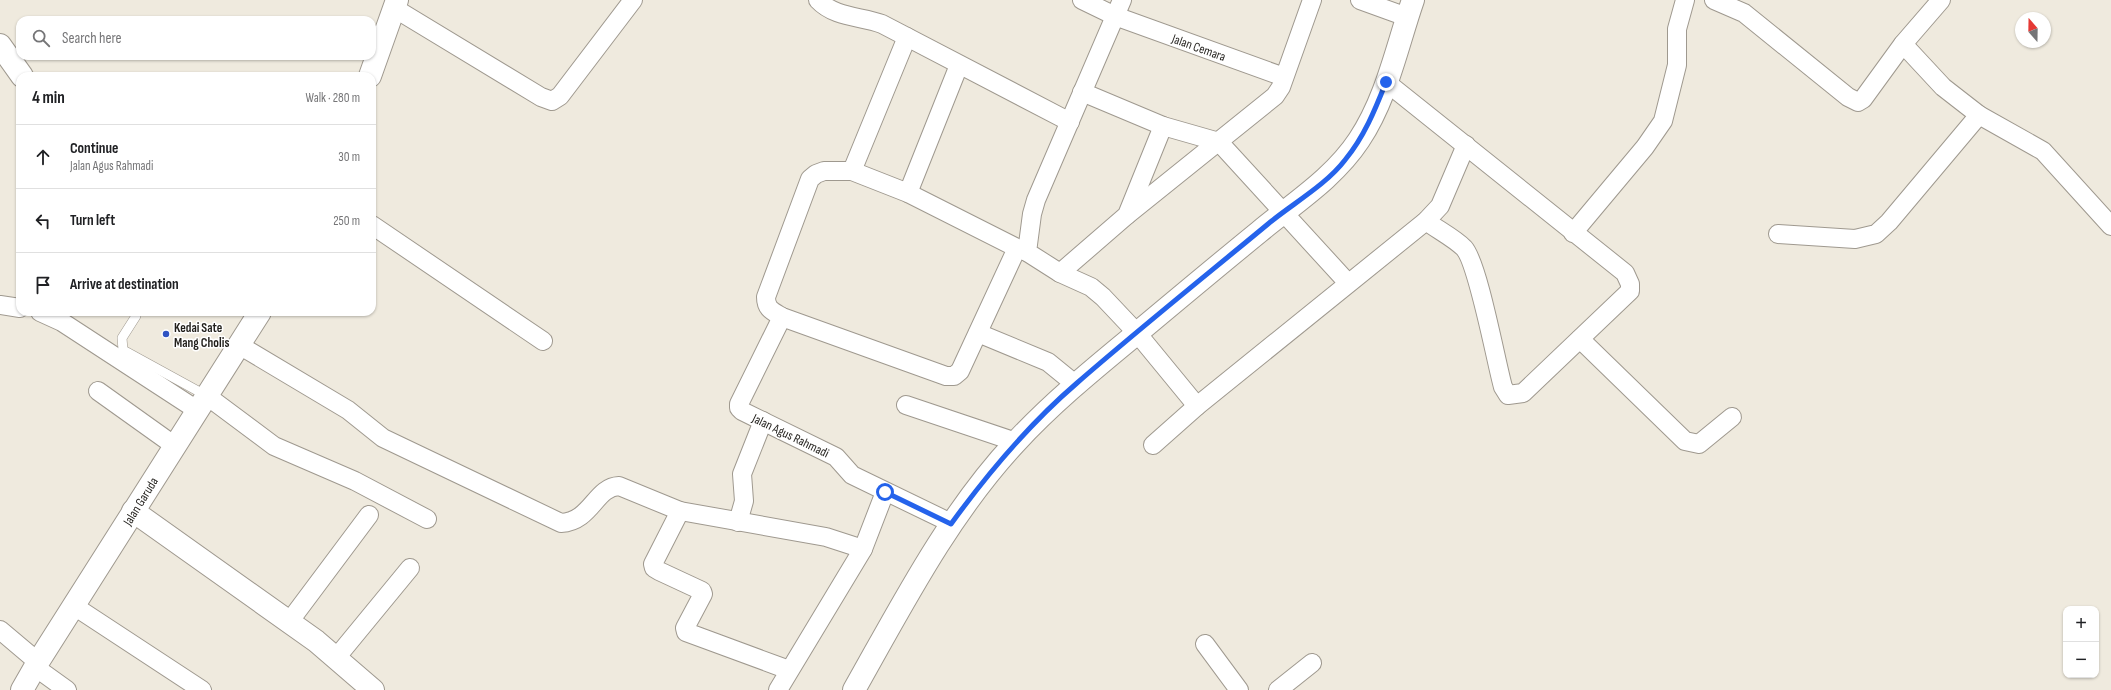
<!DOCTYPE html>
<html lang="en">
<head>
<meta charset="utf-8">
<style>
  body { margin:0; font-family:"Sofia Sans Condensed",sans-serif; background:#f6f6f6; color:#202124 }
  .controls { position:absolute; right:12px; bottom:12px; display:grid; overflow:hidden; border-radius:8px; box-shadow:0 1px 3px #0004 }
  .controls button { width:36px; height:36px; display:grid; place-items:center; padding:0; border:0; border-bottom:1px solid #e0e0e0; background:#fff; color:#202124; font:20px sans-serif }
  .compass { position:absolute; left:2015px; top:12px; width:36px; height:36px; border-radius:50%; background:#fff; box-shadow:0 1px 3px #0004; rotate:340deg }
  .stop { position:absolute; width:12px; height:12px; margin:-9px; border:3px solid #2563eb; border-radius:50%; background:#fff }
  .stop.end { background:#2563eb; border-color:#fff; box-shadow:0 1px 4px #0008 }
  .list { margin:0; padding:0; list-style:none }
  h2 { display:flex; justify-content:space-between; align-items:center; height:52px; margin:0; padding:0 16px; font-size:17px }
  h2 small { font-size:13px; font-weight:400; color:#757577 }
  .list li { display:grid; grid-template-columns:26px 1fr auto; gap:12px; align-items:center; box-sizing:border-box; height:64px; padding:0 16px; border-top:1px solid #e0e0e0 }
  .list b { display:block; font-size:15px; white-space:nowrap }
  .list p { margin:0; font-size:13px; white-space:nowrap; color:#757577 }
  .list em { font-size:13px; font-style:normal; color:#757577 }
  .icon { flex:none; width:22px; height:22px; fill:none; stroke:currentColor; stroke-width:2; stroke-linecap:round; stroke-linejoin:round }
  .map { position:relative; flex:none; width:2111px; height:690px; overflow:hidden }
  .search { position:absolute; background:#fff; box-shadow:0 1px 3px #0004; left:16px; top:16px; width:360px; height:44px; display:flex; align-items:center; gap:10px; box-sizing:border-box; padding:0 14px; border-radius:12px; color:#757577; font-size:15px }
  .panel { position:absolute; background:#fff; box-shadow:0 1px 3px #0004; left:16px; top:72px; width:360px; height:244px; border-radius:12px }
  .map>svg:first-child { display:block }
</style>
</head>
<body>
<div class="map">
<svg width="2111" height="690" viewBox="0 0 2111 690">
  <rect width="100%" height="100%" fill="#efeade"/>
  <g fill="none" stroke-linecap="round" stroke-linejoin="round">
    <defs>
      <path id="service" d="M136 316 122 338 123 350 207 396"/>
      <g id="minor">
        <path d="M818 0C835 18 861 16 882 24L1070 122"/>
        <path d="M1082 0 1115 16 1284 77"/>
        <path d="M1122 0 1036 200 1032 214 1027 252 1060 273 1091 287 1103 297 1137 333 1197 406"/>
        <path d="M1360 0 1407 17"/>
        <path d="M1714 0 1744 13 1848 97 1858 102 1863 99 1903 44 1941 0"/>
        <path d="M394 8 541 97 552 101 560 96 633 0"/>
        <path d="M1903 44 1943 87 1979 115 2043 151 2111 226"/>
        <path d="M1386 82 1625 273 1630 284V291L1523 393 1508 395 1503 387C1496 362 1478 263 1464 248 1454 238 1438 230 1426 221"/>
        <path d="M1082 92 1163 126 1219 142 1348 283"/>
        <path d="M852 171 907 37"/>
        <path d="M908 193 959 65"/>
        <path d="M1127 215 1275 96 1281 87 1312 0"/>
        <path d="M372 225 543 341"/>
        <path d="M1573 233 1645 147 1663 121 1677 65V29L1685 0"/>
        <path d="M1778 234 1855 239 1876 234 1889 222 1979 115"/>
        <path d="M1017 248 960 371 954 376H946L782 317C772 311 766 309 766 297L810 179 816 174 824 171H852L908 193 1017 248 1027 252"/>
        <path d="M1060 273 1127 215 1163 126"/>
        <path d="M0 305 20 308"/>
        <path d="M40 312 62 322 197 410"/>
        <path d="M782 317 739 404V408L742 411 836 457 852 475 951 523"/>
        <path d="M978 333 1048 362 1075 384"/>
        <path d="M1580 339 1685 441 1699 444 1732 417"/>
        <path d="M239 345 348 410 383 438 561 523C592 521 595 487 619 486L680 511 826 537 863 549"/>
        <path d="M98 391 175 446"/>
        <path d="M207 396 274 446 355 481 427 519"/>
        <path d="M906 405 1016 442"/>
        <path d="M1153 445 1197 406 1426 221 1440 206 1466 145"/>
        <path d="M680 511 653 564 654 568 659 571 702 591 703 594 685 628 686 632 789 670"/>
        <path d="M738 522 744 501 742 474 763 421"/>
        <path d="M74 606 202 690"/>
        <path d="M289 622 369 515"/>
        <path d="M0 630 38 662"/>
        <path d="M1205 644 1239 690"/>
        <path d="M336 658 410 568"/>
        <path d="M35 667 67 690"/>
        <path d="M778 690 863 549 885 492"/>
        <path d="M1278 690 1312 663"/>
      </g>
      <g id="tertiary">
        <path d="M133 511 316 641 373 690"/>
        <path d="M854 690C902 605 948 515 1015 443 1050 405 1090 372 1130 339 1173 303 1216 267 1259 232 1294 203 1334 178 1359 140 1387 98 1397 46 1413 0"/>
      </g>
      <path id="secondary" d="M0 45 22 76"/>
      <g id="trunk">
        <path d="M370 76 397 0"/>
        <path d="M22 690 38 662 260 312"/>
      </g>
    </defs>
    <use href="#service" stroke="#9f998f" stroke-width="10"/>
    <use href="#minor" stroke="#9f998f" stroke-width="20"/>
    <use href="#tertiary" stroke="#9f998f" stroke-width="24"/>
    <use href="#secondary" stroke="#9f998f" stroke-width="24"/>
    <use href="#trunk" stroke="#9f998f" stroke-width="24"/>
    <use href="#service" stroke="#fff" stroke-width="9"/>
    <use href="#minor" stroke="#fff" stroke-width="18"/>
    <use href="#tertiary" stroke="#fff" stroke-width="22"/>
    <use href="#secondary" stroke="#fff" stroke-width="22"/>
    <use href="#trunk" stroke="#fff" stroke-width="22"/>
  </g>
  <g fill="none" stroke-linecap="round" stroke-linejoin="round">
    <path stroke="#2563eb" stroke-width="5" d="M885 492 951 524C988 473 1028 425 1077 383 1139 329 1204 277 1268 224 1292 204 1326 185 1345 160 1364 137 1375 110 1386 82"/>
  </g>
  <circle fill="#2f53c3" stroke="#fff" stroke-width="1.5" cx="166" cy="334" r="4"/>
  <g text-anchor="middle" stroke-width="3" stroke-linejoin="round" paint-order="stroke">
    <g font-size="13" fill="#211f1b" stroke="#fff">
      <text transform="translate(1199 47) rotate(20)" y="5">Jalan Cemara</text>
      <text transform="translate(791 435) rotate(26)" y="5">Jalan Agus Rahmadi</text>
      <text transform="translate(140 501) rotate(-58)" y="5">Jalan Garuda</text>
    </g>
    <g font-size="13" font-weight="bold" fill="#211f1b" stroke="#fff" text-anchor="start">
      <text x="174" y="332">Kedai Sate<tspan x="174" dy="15">Mang Cholis</tspan></text>
    </g>
  </g>
</svg>
<div class="controls">
<button>+</button>
<button>−</button>
</div>
<svg class="compass" viewBox="-18 -18 36 36"><path d="M0-13l5 13h-10z" fill="#e53935"/><path d="M0 13l5-13h-10z" fill="#757577"/></svg>
<div class="stop" style="left:885px;top:492px"></div>
<div class="stop end" style="left:1386px;top:82px"></div>
<div class="search"><svg class="icon" aria-label="search" viewBox="0 0 24 24"><circle cx="10" cy="10" r="6"/><path d="M15 15l6 6"/></svg>Search here</div>
<section class="panel">
<h2>4 min<small>Walk · 280 m</small></h2>
<ul class="list">
<li><svg class="icon" aria-label="ahead" viewBox="0 0 24 24"><path d="M12 20V5M6 11l6-6 6 6"/></svg><div><b>Continue</b><p>Jalan Agus Rahmadi</p></div><em>30 m</em></li>
<li><svg class="icon" aria-label="left" viewBox="0 0 24 24"><path d="M17 20v-9H6M10 6l-5 5 5 5"/></svg><div><b>Turn left</b></div><em>250 m</em></li>
<li><svg class="icon" aria-label="arrive" viewBox="0 0 24 24"><path d="M6 21V4h12l-3 4 3 4H6"/></svg><div><b>Arrive at destination</b></div></li>
</ul>
</section>
</div>
</body>
</html>
